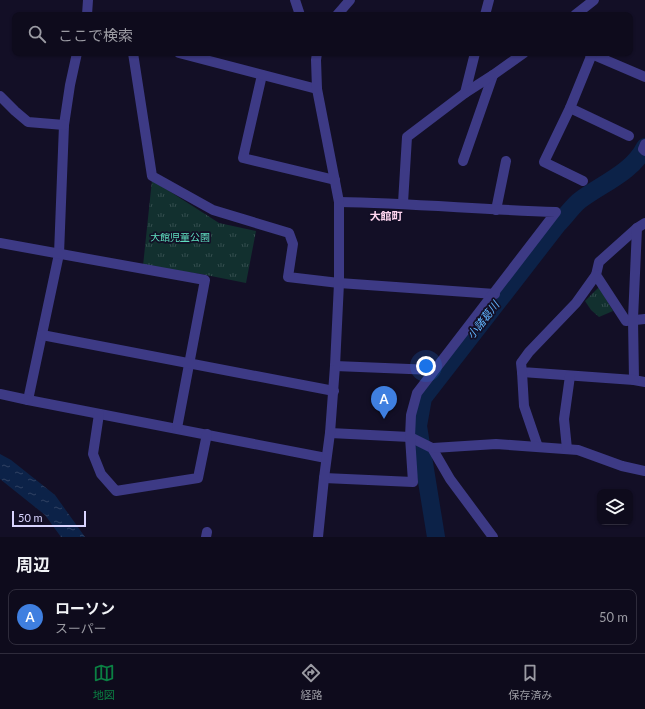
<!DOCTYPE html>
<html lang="ja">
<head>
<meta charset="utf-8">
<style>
  body { margin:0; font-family:Lato,"Noto Sans JP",sans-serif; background:#171425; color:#f1f3f6 }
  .controls { position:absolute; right:12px; bottom:12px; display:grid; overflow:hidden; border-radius:8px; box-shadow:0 1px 3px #0004 }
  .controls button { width:36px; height:36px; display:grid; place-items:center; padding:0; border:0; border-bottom:1px solid #2e2b3b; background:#0e0b1c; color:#f1f3f6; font:20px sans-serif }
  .scale { position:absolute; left:12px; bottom:10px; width:74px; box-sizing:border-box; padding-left:4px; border:2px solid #d9d4ff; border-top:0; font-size:11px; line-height:14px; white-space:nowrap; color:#d9d4ff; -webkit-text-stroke:3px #130f26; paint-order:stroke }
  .you { position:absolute; left:426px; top:366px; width:14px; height:14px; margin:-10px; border:3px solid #fff; border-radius:50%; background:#1a73e8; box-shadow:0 0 0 6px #1a73e833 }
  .badge { display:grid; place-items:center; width:26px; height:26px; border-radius:50%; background:#0b8043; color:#fff; font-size:13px; font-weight:700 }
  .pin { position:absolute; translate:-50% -33px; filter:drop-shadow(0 1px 2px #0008) }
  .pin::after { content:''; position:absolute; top:21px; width:14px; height:12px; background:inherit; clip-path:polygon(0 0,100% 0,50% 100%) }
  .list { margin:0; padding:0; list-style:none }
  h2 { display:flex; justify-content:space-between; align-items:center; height:52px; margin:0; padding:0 16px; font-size:17px }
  h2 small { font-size:13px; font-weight:400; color:#9b9ba3 }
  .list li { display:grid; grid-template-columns:26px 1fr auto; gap:12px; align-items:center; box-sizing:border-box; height:56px; margin:0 8px 8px; padding:0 8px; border:1px solid #2e2b3b; border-radius:8px }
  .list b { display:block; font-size:15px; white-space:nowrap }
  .list p { margin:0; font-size:13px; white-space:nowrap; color:#9b9ba3 }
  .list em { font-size:13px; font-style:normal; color:#9b9ba3 }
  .icon { flex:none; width:22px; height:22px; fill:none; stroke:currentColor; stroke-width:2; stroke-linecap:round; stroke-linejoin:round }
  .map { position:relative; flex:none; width:645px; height:537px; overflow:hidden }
  .search { position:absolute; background:#0e0b1c; box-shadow:0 1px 3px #0004; left:12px; right:12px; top:12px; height:44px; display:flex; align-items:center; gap:10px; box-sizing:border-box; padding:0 14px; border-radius:8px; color:#9b9ba3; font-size:15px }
  .sheet { height:116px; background:#0e0b1c }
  nav { display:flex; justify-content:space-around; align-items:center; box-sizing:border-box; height:56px; border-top:1px solid #2e2b3b; background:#0e0b1c; font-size:11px; color:#9b9ba3 }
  nav a { display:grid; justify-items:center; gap:2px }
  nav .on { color:#0b8043 }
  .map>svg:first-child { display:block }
</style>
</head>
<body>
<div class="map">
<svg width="645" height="537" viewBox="0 0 645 537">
  <defs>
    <pattern id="park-tufts" width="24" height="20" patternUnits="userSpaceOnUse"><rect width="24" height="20" fill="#12302f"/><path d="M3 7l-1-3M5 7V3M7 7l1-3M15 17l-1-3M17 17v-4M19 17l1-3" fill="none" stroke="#344d4e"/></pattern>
    <pattern id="water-ripples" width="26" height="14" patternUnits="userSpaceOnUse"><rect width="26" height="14" fill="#0c2248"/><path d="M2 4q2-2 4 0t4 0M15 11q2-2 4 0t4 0" fill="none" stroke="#2f4163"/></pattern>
  </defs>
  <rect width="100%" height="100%" fill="#130f26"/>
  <g fill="url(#park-tufts)">
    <path d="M152 180 219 223 256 231 246 283 201 274 143 266Z"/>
    <path d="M599 287 613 311 599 317 591 310 585 301Z"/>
  </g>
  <path fill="url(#water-ripples)" d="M0 454 11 460 55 495 85 537H61L45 515 0 479Z"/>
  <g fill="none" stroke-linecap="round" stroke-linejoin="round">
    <path stroke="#0c2248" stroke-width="18" d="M436 537 418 426 423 398 558 224C565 217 571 208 579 201 601 184 632 173 645 147"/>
    <g stroke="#3d3a85" stroke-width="10">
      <path d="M295 0 300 15"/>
      <path d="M87 15 88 0"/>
      <path d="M485 15 489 0"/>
      <path d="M575 15 594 0"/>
      <path d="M77 53 70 85 64 125 59 254 28 400 326 458"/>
      <path d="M133 53 152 176 213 210 289 233 293 244 288 277 339 283 495 294"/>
      <path d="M589 53 645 77"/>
      <path d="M262 75 243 158 335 180"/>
      <path d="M465 93 475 53"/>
      <path d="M0 96 15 111 28 122 64 125"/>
      <path d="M570 108 629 136"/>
      <path d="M645 144 643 149 645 151"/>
      <path d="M463 161 493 75"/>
      <path d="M583 181 544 162 570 108 592 54"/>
      <path d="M403 203 407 137 465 93 493 75 524 53"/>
      <path d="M496 210 506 161"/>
      <path d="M645 223 637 228 599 262 596 275 626 321 645 319"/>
      <path d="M637 228 633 319 634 380 645 382"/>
      <path d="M0 243 205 280 177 428"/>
      <path d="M596 275 576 303 529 352 521 363 522 372 634 380"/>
      <path d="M42 335 334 391"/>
      <path d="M335 366 434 370"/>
      <path d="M522 372 524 406 538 447"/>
      <path d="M0 394 28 400"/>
      <path d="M99 414 93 454 101 474 116 491 198 478 207 434"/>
      <path d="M330 433 410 437 432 448 450 479 493 537"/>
      <path d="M433 448 496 444 578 450 622 466 645 471"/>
      <path d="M567 449 564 419 570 376"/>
      <path d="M324 478 413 482 410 437 411 415 417 393 556 212C484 210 411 203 339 202"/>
      <path d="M206 537 207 532"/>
    </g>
    <g stroke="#3d3a85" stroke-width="10">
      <path d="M337 15 350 0"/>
      <path d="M179 53 317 89"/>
      <path d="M317 53 316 60 317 89 339 202V283L335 366 330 433 324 478 318 537"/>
    </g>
  </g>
  <g text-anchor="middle" stroke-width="3.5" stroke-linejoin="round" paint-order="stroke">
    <g font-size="10" fill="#5fe0c0" stroke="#130f26">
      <text x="180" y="241">大館児童公園</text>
    </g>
    <g font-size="11" font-weight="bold" fill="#ffd6f0" stroke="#130f26">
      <text x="386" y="220">大館町</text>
    </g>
    <g font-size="11" font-style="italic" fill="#62b6ff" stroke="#130f26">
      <text transform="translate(483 320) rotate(-52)" y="4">小諸葛川</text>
    </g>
  </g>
</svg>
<div class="controls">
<button><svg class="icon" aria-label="layers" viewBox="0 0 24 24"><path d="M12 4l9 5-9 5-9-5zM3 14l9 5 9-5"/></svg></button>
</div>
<div class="scale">50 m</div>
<div class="you"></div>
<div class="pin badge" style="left:384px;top:419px;background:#3f7fe0">A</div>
<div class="search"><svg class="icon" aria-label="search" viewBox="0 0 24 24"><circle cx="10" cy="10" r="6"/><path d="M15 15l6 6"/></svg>ここで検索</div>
</div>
<section class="sheet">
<h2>周辺<small></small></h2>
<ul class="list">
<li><span class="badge" style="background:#3f7fe0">A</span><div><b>ローソン</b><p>スーパー</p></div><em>50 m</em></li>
</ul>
</section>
<nav>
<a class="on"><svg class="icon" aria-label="map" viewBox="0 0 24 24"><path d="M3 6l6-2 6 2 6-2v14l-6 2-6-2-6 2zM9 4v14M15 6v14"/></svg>地図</a>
<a><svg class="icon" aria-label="directions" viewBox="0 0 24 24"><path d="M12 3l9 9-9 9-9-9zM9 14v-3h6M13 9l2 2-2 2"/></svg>経路</a>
<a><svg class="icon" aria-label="saved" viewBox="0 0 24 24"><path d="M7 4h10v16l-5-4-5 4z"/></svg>保存済み</a>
</nav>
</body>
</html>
